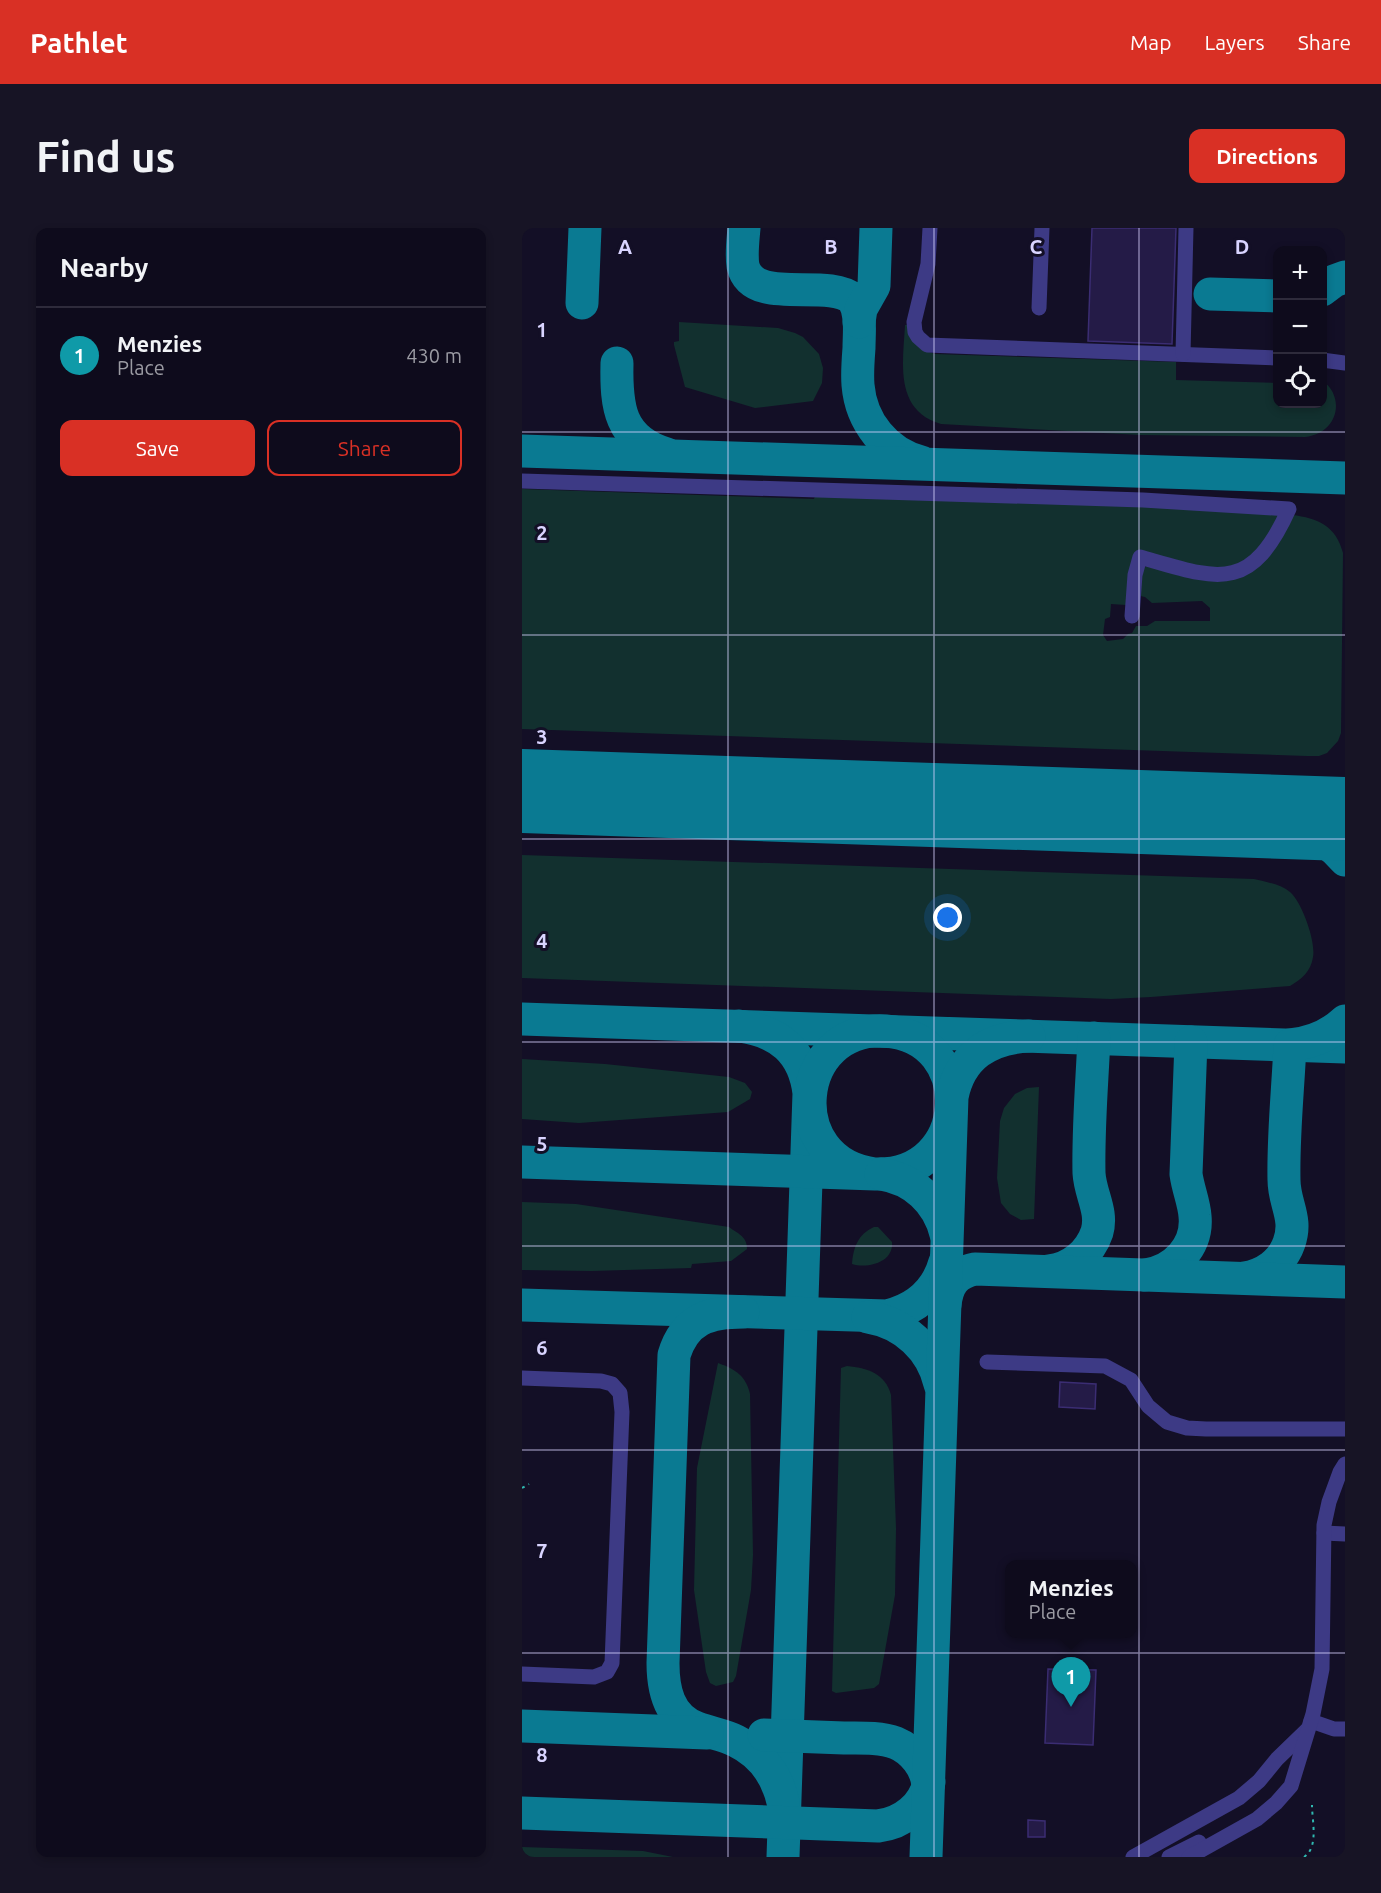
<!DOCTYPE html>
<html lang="en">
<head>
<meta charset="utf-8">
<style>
  body { margin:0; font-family:Ubuntu,sans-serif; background:#171425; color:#f1f3f6 }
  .controls { position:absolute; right:18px; top:18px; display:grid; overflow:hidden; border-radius:12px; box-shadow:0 3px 9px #0003 }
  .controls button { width:54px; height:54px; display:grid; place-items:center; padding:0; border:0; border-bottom:2px solid #2e2b3b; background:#0e0b1c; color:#f1f3f6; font:30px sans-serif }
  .you { position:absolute; left:426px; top:690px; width:21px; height:21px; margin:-15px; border:4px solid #fff; border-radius:50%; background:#1a73e8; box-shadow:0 0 0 9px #1a73e833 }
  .badge { display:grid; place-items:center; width:39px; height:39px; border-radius:50%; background:#d93025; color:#fff; font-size:20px; font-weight:700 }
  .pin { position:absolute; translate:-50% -50px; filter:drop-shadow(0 2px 3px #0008) }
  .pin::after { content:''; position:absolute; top:32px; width:21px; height:18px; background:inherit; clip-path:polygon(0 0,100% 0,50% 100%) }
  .popup { position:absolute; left:483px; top:1332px; width:132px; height:78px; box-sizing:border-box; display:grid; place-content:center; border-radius:12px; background:#0e0b1c; filter:drop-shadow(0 2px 4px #0005); font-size:20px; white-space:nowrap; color:#9b9ba3 }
  .popup b { font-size:22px; color:#f1f3f6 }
  .popup::after { content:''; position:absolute; left:50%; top:100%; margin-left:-12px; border:12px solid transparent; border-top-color:#0e0b1c }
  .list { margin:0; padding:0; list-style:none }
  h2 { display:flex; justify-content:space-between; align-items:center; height:78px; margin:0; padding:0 24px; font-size:26px }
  h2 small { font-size:20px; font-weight:400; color:#9b9ba3 }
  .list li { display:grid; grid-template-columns:39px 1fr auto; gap:18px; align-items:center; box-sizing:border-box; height:96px; padding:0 24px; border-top:2px solid #2e2b3b }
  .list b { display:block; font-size:22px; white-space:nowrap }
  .list p { margin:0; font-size:20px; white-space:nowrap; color:#9b9ba3 }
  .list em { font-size:20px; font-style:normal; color:#9b9ba3 }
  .actions { display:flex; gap:12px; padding:18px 24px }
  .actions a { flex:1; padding:14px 0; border:2px solid #d93025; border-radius:12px; text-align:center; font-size:21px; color:#d93025 }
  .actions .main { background:#d93025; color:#fff }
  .icon { flex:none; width:33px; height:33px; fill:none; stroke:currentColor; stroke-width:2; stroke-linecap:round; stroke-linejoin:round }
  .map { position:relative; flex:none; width:823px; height:1629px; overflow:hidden; border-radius:12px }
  header { display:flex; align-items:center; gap:36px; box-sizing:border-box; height:84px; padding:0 30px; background:#d93025; color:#fff }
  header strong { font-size:28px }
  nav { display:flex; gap:33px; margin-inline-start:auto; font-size:21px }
  .intro { display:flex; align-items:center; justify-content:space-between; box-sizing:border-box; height:144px; padding:0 36px }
  h1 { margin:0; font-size:42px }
  .button { padding:15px 27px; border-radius:12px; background:#d93025; color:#fff; font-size:21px; font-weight:700 }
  main { display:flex; gap:36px; padding:0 36px }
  aside { flex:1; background:#0e0b1c; border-radius:12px; box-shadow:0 3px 9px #0003 }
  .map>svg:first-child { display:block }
</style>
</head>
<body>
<header>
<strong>Pathlet</strong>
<nav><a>Map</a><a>Layers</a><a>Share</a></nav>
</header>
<div class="intro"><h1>Find us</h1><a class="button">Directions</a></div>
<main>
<aside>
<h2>Nearby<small></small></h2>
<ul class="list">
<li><span class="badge" style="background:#0f9aa8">1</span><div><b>Menzies</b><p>Place</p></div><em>430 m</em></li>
</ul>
<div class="actions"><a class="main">Save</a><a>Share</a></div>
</aside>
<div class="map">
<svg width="823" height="1629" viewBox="0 0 823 1629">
  <rect width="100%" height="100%" fill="#130f26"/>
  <g fill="#12302f">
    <path d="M157 94 256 100 273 105 281 109 297 126 301 140 300 155 291 173 233 180 163 159 152 117V114L157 113Z"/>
    <path d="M383 97H386L399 121 413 126 654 134V152L755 155 756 176H800L801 153C823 169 817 205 783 209L618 207 419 196C372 182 381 135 383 97Z"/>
    <path d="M0 261 292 271 293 268 606 277 757 286C757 298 749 306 743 315 709 363 660 337 615 324 612 335 608 370 604 377L589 376 588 389 583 391 581 407 585 413 601 411 606 406 610 405 614 398H625L633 393H688V380L680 373 630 375 623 369 614 367C613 355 615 340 629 337 636 336 645 340 651 342 671 347 695 354 715 348 742 339 756 309 770 287 796 290 814 298 821 325L819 505 816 513 805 525 797 528H785L0 501Z"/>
    <path d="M0 627 732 651C744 654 758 656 768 664 780 674 794 714 791 729 789 743 780 751 768 758L629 769 589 771 0 750Z"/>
    <path d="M0 831 83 836 207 849 223 855 230 864 228 871 206 884 57 895 0 891Z"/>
    <path d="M517 859 512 991 499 992 488 986 479 975 475 950 478 893 482 880 493 866 505 860Z"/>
    <path d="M0 974 54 976 207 999C216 1006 225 1008 225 1021L209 1033 170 1036 169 1040 70 1043 0 1042Z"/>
    <path d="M352 999H356L370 1014C372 1034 346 1041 330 1036 331 1020 336 1006 352 999Z"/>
    <path d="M196 1135C213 1141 224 1148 228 1166L231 1327 229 1362 214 1448 211 1454 194 1458 188 1455 184 1444 172 1362 175 1240Z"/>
    <path d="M325 1138C345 1140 363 1145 369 1167L374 1300 373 1367 357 1456 352 1460 314 1465 310 1463 319 1140Z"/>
    <path d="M0 1619 121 1623 151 1629H0Z"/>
  </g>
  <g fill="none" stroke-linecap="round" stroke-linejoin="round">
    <g stroke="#0a7a92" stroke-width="33">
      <path d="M222 0C221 12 219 26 221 38 231 79 304 49 331 71 340 86 337 104 337 120 336 133 335 145 336 157 339 194 364 225 399 234"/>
      <path d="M800 62 812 53 823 49"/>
      <path d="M688 66 756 68"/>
      <path d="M60 75 63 0"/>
      <path d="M337 94 339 81 352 58 354 0"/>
      <path d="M95 135C94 178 97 212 145 226"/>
      <path d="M0 223 823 250"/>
      <path d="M711 587C755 593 792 595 823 632"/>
      <path d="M757 588 799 583 823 570"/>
      <path d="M0 791 823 819"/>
      <path d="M217 798C257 803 282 824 287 865L261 1629"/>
      <path d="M0 934 206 941C255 943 304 944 353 946 450 949 456 810 364 803 272 797 258 934 353 946"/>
      <path d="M359 946C391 951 416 973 424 1006"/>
      <path d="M527 1043C549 1041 568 1025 575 1004 581 983 568 966 567 945 566 900 570 855 572 810"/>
      <path d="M623 1047C653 1043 676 1018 673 988 672 974 666 961 664 946L669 814"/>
      <path d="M722 1050C742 1047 760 1035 767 1015 776 990 762 976 762 952 761 907 766 862 768 817 789 815 807 808 823 793"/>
      <path d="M0 1077 365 1088C394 1081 415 1063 423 1034"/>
      <path d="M423 1077C425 1057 433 1045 453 1041L823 1054"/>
      <path d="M221 1084C187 1084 163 1091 152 1127L141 1435C141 1461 146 1489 175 1500 188 1505 202 1507 214 1513 239 1525 255 1547 261 1574"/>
      <path d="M346 1089C382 1095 410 1121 418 1156"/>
      <path d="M0 1498 185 1505"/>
      <path d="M242 1507C269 1508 296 1509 322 1510 339 1510 358 1509 374 1515 391 1522 405 1540 406 1558"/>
      <path d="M0 1585 356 1598C381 1595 402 1578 407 1554"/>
      <path d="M404 1629 430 869C438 828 467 810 507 808"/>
    </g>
    <path stroke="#0a7a92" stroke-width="84" d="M0 563 823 591"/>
  </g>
  <g fill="#241b47" stroke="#3b2d73" stroke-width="1.5">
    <path d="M570 0H654L650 116 566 113Z"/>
    <path d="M538 1154 574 1156 573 1181 537 1179Z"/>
    <path d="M526 1441 574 1442 571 1517 523 1515Z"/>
    <path d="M506 1592 523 1593V1609H506Z"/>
  </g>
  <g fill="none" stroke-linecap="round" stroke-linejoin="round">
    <g stroke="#2fb8b0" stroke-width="2" stroke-dasharray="3 4.5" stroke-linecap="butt">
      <path d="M0 1260 7 1256"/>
      <path d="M782 1629C797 1619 790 1593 790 1577"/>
    </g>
    <g stroke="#3d3a85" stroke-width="15">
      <path d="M408 0 406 36 392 94 393 104 396 109 405 117 756 130"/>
      <path d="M517 80 520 0"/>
      <path d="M661 126 664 0"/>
      <path d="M800 132 823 135"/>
      <path d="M0 253 621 272 767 281C728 367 695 351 618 329L613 347 610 388"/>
      <path d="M465 1134 583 1138 609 1152 626 1178 645 1194 665 1200 684 1201H823"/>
      <path d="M0 1150 79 1153 90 1156 98 1165 100 1184 90 1435 85 1444 72 1449 0 1446"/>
      <path d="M802 1305 823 1306"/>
      <path d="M789 1493 812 1501H823"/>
      <path d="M611 1629 717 1570 737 1553 755 1531 785 1502"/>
      <path d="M647 1629 677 1614"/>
      <path d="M667 1629 735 1591 754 1575 769 1558 791 1486 800 1441 802 1297 807 1274 818 1244 823 1236"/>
    </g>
  </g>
  <path fill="none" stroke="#d9d4ff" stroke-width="1.5" stroke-opacity="0.55" d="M206 0V1629M412 0V1629M617 0V1629M0 204H823M0 407H823M0 611H823M0 814H823M0 1018H823M0 1222H823M0 1425H823"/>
  <g font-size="20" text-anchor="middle" font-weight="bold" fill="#d9d4ff" stroke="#130f26" stroke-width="6" stroke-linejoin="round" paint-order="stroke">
    <text x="103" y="26">A</text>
    <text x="309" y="26">B</text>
    <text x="514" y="26">C</text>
    <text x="720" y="26">D</text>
    <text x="20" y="109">1</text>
    <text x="20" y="312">2</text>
    <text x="20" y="516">3</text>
    <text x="20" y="720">4</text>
    <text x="20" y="923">5</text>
    <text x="20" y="1127">6</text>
    <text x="20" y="1330">7</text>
    <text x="20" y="1534">8</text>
  </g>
</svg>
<div class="controls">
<button>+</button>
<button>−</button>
<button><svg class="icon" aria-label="locate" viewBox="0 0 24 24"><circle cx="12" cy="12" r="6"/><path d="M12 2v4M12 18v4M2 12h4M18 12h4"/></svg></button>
</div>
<div class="you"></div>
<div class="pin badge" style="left:549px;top:1479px;background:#0f9aa8">1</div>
<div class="popup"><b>Menzies</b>Place</div>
</div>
</main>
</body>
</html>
